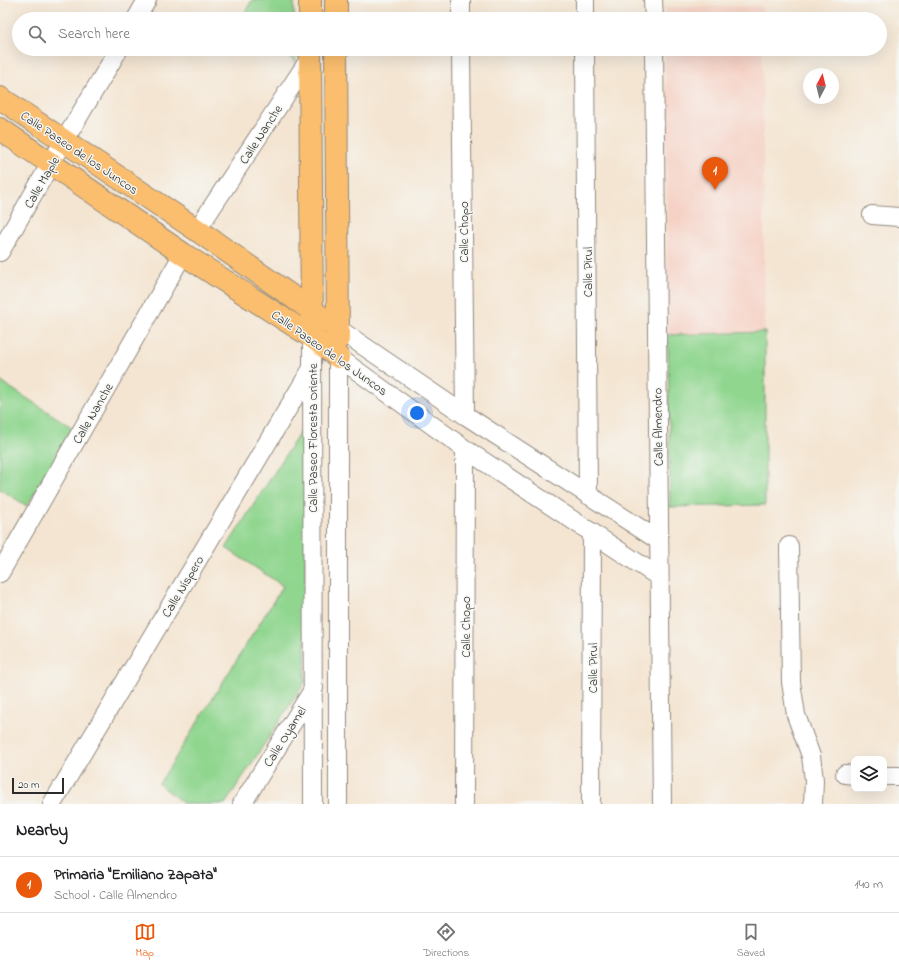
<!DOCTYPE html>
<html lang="en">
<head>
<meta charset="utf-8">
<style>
  body { margin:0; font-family:"Indie Flower",sans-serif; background:#f2f2f2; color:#202124 }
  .controls { position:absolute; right:12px; bottom:12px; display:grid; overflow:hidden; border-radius:8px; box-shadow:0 4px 16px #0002 }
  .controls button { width:36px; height:36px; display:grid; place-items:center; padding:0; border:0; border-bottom:1px solid #e0e0e0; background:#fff; color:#202124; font:20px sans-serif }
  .compass { position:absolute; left:803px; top:68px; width:36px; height:36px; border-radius:50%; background:#fff; box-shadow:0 4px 16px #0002; rotate:7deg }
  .scale { position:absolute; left:12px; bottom:10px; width:52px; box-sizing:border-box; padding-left:4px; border:2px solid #2b2b2b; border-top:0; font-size:11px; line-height:14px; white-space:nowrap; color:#2b2b2b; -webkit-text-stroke:3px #f6f6f2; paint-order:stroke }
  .you { position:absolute; left:417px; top:413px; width:14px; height:14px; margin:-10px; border:3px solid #fff; border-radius:50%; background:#1a73e8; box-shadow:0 0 0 6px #1a73e833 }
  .badge { display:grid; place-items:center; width:26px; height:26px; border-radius:50%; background:#ea580c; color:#fff; font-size:13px; font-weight:700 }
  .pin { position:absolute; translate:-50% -33px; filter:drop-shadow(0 1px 2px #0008) }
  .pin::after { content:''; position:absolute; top:21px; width:14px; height:12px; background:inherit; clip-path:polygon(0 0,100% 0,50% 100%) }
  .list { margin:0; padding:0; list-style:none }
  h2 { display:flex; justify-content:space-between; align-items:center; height:52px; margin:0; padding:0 16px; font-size:17px }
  h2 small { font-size:13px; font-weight:400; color:#757577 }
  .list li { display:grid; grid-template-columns:26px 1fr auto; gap:12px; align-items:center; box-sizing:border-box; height:56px; padding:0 16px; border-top:1px solid #e0e0e0 }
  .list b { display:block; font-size:15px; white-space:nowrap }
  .list p { margin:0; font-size:13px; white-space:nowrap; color:#757577 }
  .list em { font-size:13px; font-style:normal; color:#757577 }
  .icon { flex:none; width:22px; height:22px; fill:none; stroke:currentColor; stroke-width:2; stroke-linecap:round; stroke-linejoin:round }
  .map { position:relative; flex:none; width:899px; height:804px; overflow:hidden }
  .search { position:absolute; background:#fff; box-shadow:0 4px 16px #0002; left:12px; right:12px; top:12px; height:44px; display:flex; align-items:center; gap:10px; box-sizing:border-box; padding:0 14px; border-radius:22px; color:#757577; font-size:15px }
  .sheet { height:108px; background:#fff }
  nav { display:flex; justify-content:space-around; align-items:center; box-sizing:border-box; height:56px; border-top:1px solid #e0e0e0; background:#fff; font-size:11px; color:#757577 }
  nav a { display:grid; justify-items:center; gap:2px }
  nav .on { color:#ea580c }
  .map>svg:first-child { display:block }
</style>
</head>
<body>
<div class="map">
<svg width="899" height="804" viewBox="0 0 899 804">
  <rect width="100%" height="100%" fill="#f6f6f2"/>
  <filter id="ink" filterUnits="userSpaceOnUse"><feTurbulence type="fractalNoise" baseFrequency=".025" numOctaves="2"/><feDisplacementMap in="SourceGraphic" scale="8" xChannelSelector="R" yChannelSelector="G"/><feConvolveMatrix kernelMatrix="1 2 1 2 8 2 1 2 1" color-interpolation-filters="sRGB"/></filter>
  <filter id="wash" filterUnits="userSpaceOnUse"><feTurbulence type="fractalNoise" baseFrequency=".012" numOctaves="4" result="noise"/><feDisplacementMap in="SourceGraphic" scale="16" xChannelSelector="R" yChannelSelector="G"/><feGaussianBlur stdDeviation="0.9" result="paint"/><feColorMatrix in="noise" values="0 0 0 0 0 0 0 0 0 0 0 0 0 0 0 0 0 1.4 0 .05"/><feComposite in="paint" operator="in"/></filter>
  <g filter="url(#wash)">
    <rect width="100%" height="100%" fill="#f4e5d2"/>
    <g fill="#f6d1c5">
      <path d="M762 6V19H665V7Z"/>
      <path d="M665 49H762L765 332 668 335Z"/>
    </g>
    <g fill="#90d68f" stroke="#5e805d">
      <path d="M252 0H294V19H241Z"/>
      <path d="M277 49H295L296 62Z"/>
      <path d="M765 332V505L670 507 668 335Z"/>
      <path d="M0 381 73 428 27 506 0 489Z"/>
      <path d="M306 423 305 682 225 804H184L159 784 283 586 226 548Z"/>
    </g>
  </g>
  <g filter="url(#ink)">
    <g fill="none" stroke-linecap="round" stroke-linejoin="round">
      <defs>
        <g id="minor">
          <path d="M461 0V19"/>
          <path d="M585 0V19"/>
          <path d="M653 0 654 19"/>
          <path d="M136 19 147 0"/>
          <path d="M461 49 465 415"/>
          <path d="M585 49 588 495"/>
          <path d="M654 49 662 804"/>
          <path d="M872 215 899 217"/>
          <path d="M197 230 310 58"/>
          <path d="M0 252 51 163 119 49"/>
          <path d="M337 328 465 415 658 540"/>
          <path d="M312 337 313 804"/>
          <path d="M338 357V804"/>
          <path d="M338 357 465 449 659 577"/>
          <path d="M789 546 791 682 796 715 811 756 814 780 813 804"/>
          <path d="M0 573 183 254"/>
          <path d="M845 774 854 775"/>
          <path d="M884 776H899"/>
          <path d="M52 804 312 368"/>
          <path d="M242 804 314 688"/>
          <path d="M464 804 465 449"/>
          <path d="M591 804 592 532"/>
        </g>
        <g id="major">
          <path d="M310 0V19"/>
          <path d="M336 0V19"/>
          <path d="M310 49 312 322"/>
          <path d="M336 49 338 339"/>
          <path d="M0 98 197 230 337 328"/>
          <path d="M0 129 183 254 312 337 338 357"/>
        </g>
      </defs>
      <use href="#minor" stroke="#90887e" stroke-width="20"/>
      <use href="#major" stroke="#90887e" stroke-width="24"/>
      <use href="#minor" stroke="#fff" stroke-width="18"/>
      <use href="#major" stroke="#fabe6e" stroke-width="22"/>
    </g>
  </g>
  <g text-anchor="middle" stroke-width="3" stroke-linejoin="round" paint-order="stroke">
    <g font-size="13" fill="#2b2b2b" stroke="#f6f6f2">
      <text transform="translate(260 134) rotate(-57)" y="5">Calle Nanche</text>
      <text transform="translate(80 152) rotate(34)" y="5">Calle Paseo de los Juncos</text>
      <text transform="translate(41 182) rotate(-60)" y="5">Calle Maple</text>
      <text transform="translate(463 232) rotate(-90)" y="5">Calle Chopo</text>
      <text transform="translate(587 272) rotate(-90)" y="5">Calle Pirul</text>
      <text transform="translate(330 352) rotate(35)" y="5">Calle Paseo de los Juncos</text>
      <text transform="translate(92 413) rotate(-60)" y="5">Calle Nanche</text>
      <text transform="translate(657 427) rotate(-91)" y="5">Calle Almendro</text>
      <text transform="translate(312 438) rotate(-90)" y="5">Calle Paseo Floresta Oriente</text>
      <text transform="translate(182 586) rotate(-59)" y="5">Calle Níspero</text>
      <text transform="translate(465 627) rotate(-90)" y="5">Calle Chopo</text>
      <text transform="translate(592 668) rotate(-90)" y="5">Calle Pirul</text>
      <text transform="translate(284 736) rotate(-58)" y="5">Calle Oyamel</text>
    </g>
  </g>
</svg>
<div class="controls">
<button><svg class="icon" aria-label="layers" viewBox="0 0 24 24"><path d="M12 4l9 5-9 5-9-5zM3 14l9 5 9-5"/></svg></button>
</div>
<svg class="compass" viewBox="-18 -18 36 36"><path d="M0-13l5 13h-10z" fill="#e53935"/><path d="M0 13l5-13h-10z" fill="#757577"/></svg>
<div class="scale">20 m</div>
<div class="you"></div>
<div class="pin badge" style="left:715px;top:190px">1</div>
<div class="search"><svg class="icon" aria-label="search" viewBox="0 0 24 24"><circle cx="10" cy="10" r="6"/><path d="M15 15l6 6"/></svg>Search here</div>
</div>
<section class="sheet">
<h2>Nearby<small></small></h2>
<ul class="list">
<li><span class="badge">1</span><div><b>Primaria &quot;Emiliano Zapata&quot;</b><p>School · Calle Almendro</p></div><em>140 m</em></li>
</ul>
</section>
<nav>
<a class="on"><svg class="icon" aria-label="map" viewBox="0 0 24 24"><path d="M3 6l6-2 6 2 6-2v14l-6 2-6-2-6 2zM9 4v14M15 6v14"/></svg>Map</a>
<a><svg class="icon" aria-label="directions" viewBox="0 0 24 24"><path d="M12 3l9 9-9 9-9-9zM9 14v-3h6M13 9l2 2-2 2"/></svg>Directions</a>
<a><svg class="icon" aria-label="saved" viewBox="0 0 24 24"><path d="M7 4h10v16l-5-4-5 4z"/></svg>Saved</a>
</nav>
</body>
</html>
